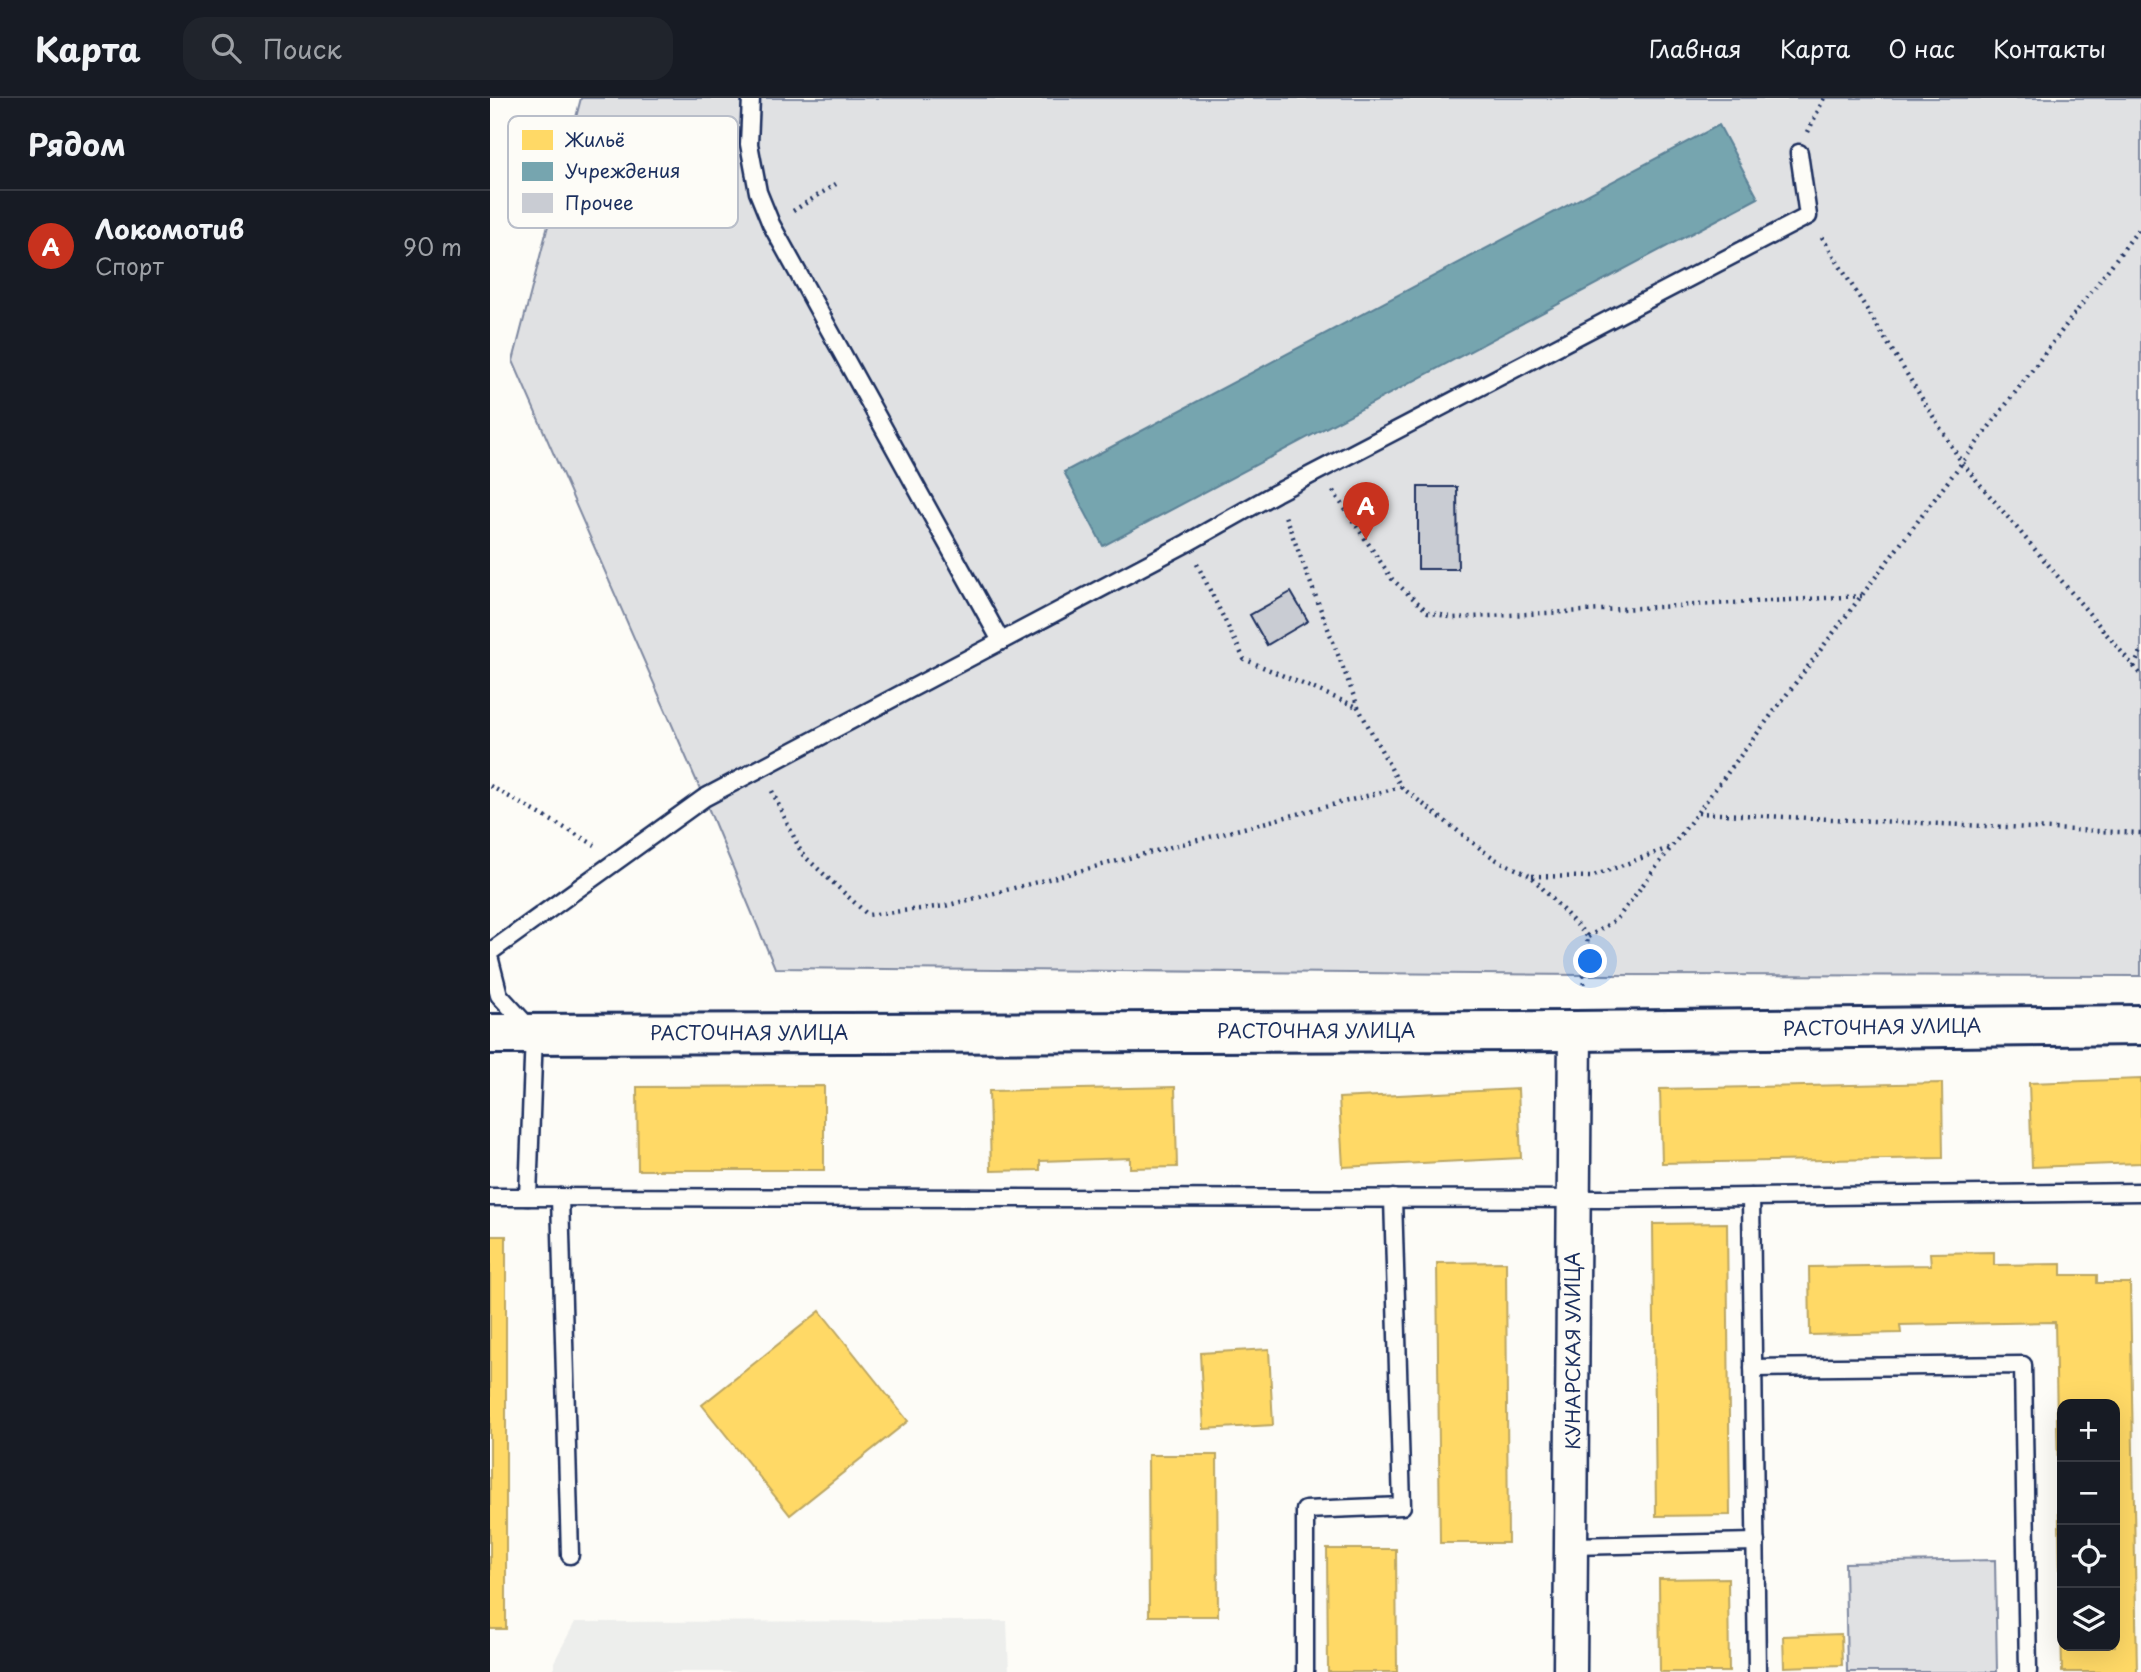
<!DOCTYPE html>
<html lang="ru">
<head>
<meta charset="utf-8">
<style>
  body { margin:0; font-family:"Playpen Sans",sans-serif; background:#20242c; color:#f1f3f6 }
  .controls { position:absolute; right:21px; bottom:21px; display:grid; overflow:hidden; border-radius:14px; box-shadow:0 7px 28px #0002 }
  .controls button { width:63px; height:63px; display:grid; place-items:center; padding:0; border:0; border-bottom:2px solid #363941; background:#171b24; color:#f1f3f6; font:35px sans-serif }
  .you { position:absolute; left:1101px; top:864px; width:24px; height:24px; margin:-18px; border:5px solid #fff; border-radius:50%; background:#1a73e8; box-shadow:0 0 0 10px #1a73e833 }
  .badge { display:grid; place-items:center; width:46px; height:46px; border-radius:50%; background:#c8321e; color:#fff; font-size:23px; font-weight:700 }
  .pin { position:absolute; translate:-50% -58px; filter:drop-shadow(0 2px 4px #0008) }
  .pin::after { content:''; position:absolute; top:37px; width:24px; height:21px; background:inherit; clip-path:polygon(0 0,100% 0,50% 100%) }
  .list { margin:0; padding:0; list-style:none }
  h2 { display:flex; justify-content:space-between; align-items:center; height:91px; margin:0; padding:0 28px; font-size:30px }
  h2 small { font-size:23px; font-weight:400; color:#9ea1a6 }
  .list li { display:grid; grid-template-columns:46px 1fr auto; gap:21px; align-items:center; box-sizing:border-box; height:112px; padding:0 28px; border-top:2px solid #363941 }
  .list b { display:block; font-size:26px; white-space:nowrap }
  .list p { margin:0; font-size:23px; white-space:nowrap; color:#9ea1a6 }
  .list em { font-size:23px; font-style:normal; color:#9ea1a6 }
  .icon { flex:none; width:38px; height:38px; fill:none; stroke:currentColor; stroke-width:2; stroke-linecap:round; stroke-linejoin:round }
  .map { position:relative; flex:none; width:1651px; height:1574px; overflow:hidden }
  header { display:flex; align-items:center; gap:42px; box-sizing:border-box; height:98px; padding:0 35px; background:#171b24; border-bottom:2px solid #363941 }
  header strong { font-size:33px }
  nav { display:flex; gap:38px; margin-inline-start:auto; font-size:24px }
  .search { width:490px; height:63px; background:#20242c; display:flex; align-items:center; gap:18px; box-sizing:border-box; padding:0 24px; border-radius:21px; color:#9ea1a6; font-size:26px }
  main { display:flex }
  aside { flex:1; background:#171b24 }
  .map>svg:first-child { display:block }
</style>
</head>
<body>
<header>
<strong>Карта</strong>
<div class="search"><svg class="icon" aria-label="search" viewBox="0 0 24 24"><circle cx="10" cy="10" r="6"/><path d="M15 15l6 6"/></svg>Поиск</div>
<nav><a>Главная</a><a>Карта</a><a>О нас</a><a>Контакты</a></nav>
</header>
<main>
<aside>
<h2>Рядом<small></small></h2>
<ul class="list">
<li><span class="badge">A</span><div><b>Локомотив</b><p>Спорт</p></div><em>90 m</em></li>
</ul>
</aside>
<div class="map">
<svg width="1651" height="1574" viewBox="0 0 1651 1574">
  <rect width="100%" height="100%" fill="#fdfcf7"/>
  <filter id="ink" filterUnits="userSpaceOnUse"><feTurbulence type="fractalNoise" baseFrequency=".0143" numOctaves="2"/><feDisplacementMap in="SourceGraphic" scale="14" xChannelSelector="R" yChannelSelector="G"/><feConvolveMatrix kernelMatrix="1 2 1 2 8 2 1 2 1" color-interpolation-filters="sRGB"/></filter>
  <g filter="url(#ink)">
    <path fill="#edeeec" d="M517 1523 519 1574H64V1564L85 1524Z"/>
    <g fill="#e0e1e3" stroke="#7e88a0" stroke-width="2">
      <path d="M91 0H1651V878L1093 877 285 870 214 700 23 263Z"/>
      <path d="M1505 1462 1507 1574H1357L1355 1465Z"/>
    </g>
    <g fill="#ffd966" stroke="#bba664" stroke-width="2" fill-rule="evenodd">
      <path d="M1651 981V1065L1542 1069 1539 985Z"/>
      <path d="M1452 985 1453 1060 1172 1065 1170 991Z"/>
      <path d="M334 988V1072H148L147 989Z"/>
      <path d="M685 989 687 1069 640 1070V1060L550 1063V1072L501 1073 499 993Z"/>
      <path d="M1028 991 1031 1060 853 1069 849 1000Z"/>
      <path d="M1237 1125 1240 1417 1166 1418 1163 1126Z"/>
      <rect x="0" y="1138" width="16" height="393"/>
      <path d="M1504 1154V1167L1571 1166V1177H1607V1185H1640L1647 1574H1572L1565 1224 1410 1227 1411 1235 1320 1237 1319 1169 1441 1167 1440 1155ZM1572 1306H1625V1548H1572Z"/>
      <path d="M1016 1164 1018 1445H950L947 1165Z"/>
      <path d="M330 1213 418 1323 300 1417 212 1307Z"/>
      <path d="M779 1251 783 1327 714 1331 710 1255Z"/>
      <path d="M658 1357H727L728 1518H659Z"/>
      <path d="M837 1451H906L907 1574H838Z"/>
      <path d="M1238 1480 1239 1574H1170L1169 1481Z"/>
      <path d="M1351 1536 1352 1567 1294 1569 1293 1538Z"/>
    </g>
    <path fill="#76a5af" stroke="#5b8297" stroke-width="2" d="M1229 27 1268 100 613 448 574 374Z"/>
    <g fill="#c9ccd3" stroke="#1b2f5e" stroke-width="2">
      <path d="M928 389H967L968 471H928Z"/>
      <path d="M801 494 818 523 777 547 760 517Z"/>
    </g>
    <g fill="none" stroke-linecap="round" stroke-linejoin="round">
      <defs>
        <g id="service">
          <path d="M261 0 259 46 268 94 281 126 511 543"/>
          <path d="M0 854 214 700 697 445 786 395 1318 118 1309 55"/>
          <path d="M0 862 9 897 44 935 38 1099"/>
          <path d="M0 1099 1116 1101 1651 1094"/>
          <path d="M70 1099 80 1457"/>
          <path d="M1261 1099 1267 1574"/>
          <path d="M1263 1270 1533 1267 1538 1574"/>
          <path d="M1081 1448 1266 1444"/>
          <path d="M815 1574V1412L912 1408 903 1100"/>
        </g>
        <path id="minor" d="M1080 1574 1085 933"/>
        <path id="secondary" d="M0 936 1085 933 1651 927"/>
      </defs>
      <use href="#service" stroke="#1b2f5e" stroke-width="21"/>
      <use href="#minor" stroke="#1b2f5e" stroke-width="37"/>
      <use href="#secondary" stroke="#1b2f5e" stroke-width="44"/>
      <g stroke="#1b2f5e" stroke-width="4.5" stroke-dasharray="2 5" stroke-linecap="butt">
        <path d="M1318 34 1334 0"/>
        <path d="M303 113 346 86"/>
        <path d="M1332 139 1472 365 1651 577"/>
        <path d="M843 393 902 481 938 514 964 520 1372 498"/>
        <path d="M707 466 754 561 867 609"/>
        <path d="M1644 569 1651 553"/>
        <path d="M0 688 105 747"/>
        <path d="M911 689 995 754 1007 762 1041 778 1098 839 1093 877 1094 890"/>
        <path d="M282 693 312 756 378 817 455 808 911 689 868 609 795 418"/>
        <path d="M1208 715 1651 735"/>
        <path d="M1042 778 1101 779 1181 749"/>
        <path d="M1098 839 1127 821 1651 128"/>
      </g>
      <use href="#service" stroke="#fdfcf7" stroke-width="16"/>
      <use href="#minor" stroke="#fdfcf7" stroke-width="32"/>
      <use href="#secondary" stroke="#fdfcf7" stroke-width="38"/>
    </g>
  </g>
  <g text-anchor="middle" stroke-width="7" stroke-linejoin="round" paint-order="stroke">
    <g font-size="19" fill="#1b2f5e" stroke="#fdfcf7">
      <text transform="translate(1392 929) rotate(-1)" y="7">РАСТОЧНАЯ УЛИЦА</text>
      <text x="826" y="940">РАСТОЧНАЯ УЛИЦА</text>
      <text x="259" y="942">РАСТОЧНАЯ УЛИЦА</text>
      <text transform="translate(1083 1253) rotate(-90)" y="7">КУНАРСКАЯ УЛИЦА</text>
    </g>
  </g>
  <rect x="18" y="18" width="230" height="112" rx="10" fill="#fdfcf7" stroke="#b9bec9" stroke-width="2"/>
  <rect x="32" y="32" width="31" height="20" fill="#ffd966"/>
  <rect x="32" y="64" width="31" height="19" fill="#76a5af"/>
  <rect x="32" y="95" width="31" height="20" fill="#c9ccd3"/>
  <g font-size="19" fill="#1b2f5e">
    <text x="75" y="49">Жильё</text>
    <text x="75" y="80">Учреждения</text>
    <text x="75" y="112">Прочее</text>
  </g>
</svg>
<div class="controls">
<button>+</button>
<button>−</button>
<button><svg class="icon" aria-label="locate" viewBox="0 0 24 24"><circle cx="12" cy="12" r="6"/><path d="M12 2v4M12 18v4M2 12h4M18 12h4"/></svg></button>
<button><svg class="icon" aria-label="layers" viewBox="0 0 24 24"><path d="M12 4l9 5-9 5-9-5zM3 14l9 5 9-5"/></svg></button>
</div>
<div class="you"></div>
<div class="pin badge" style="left:876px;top:442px">A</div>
</div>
</main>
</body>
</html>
